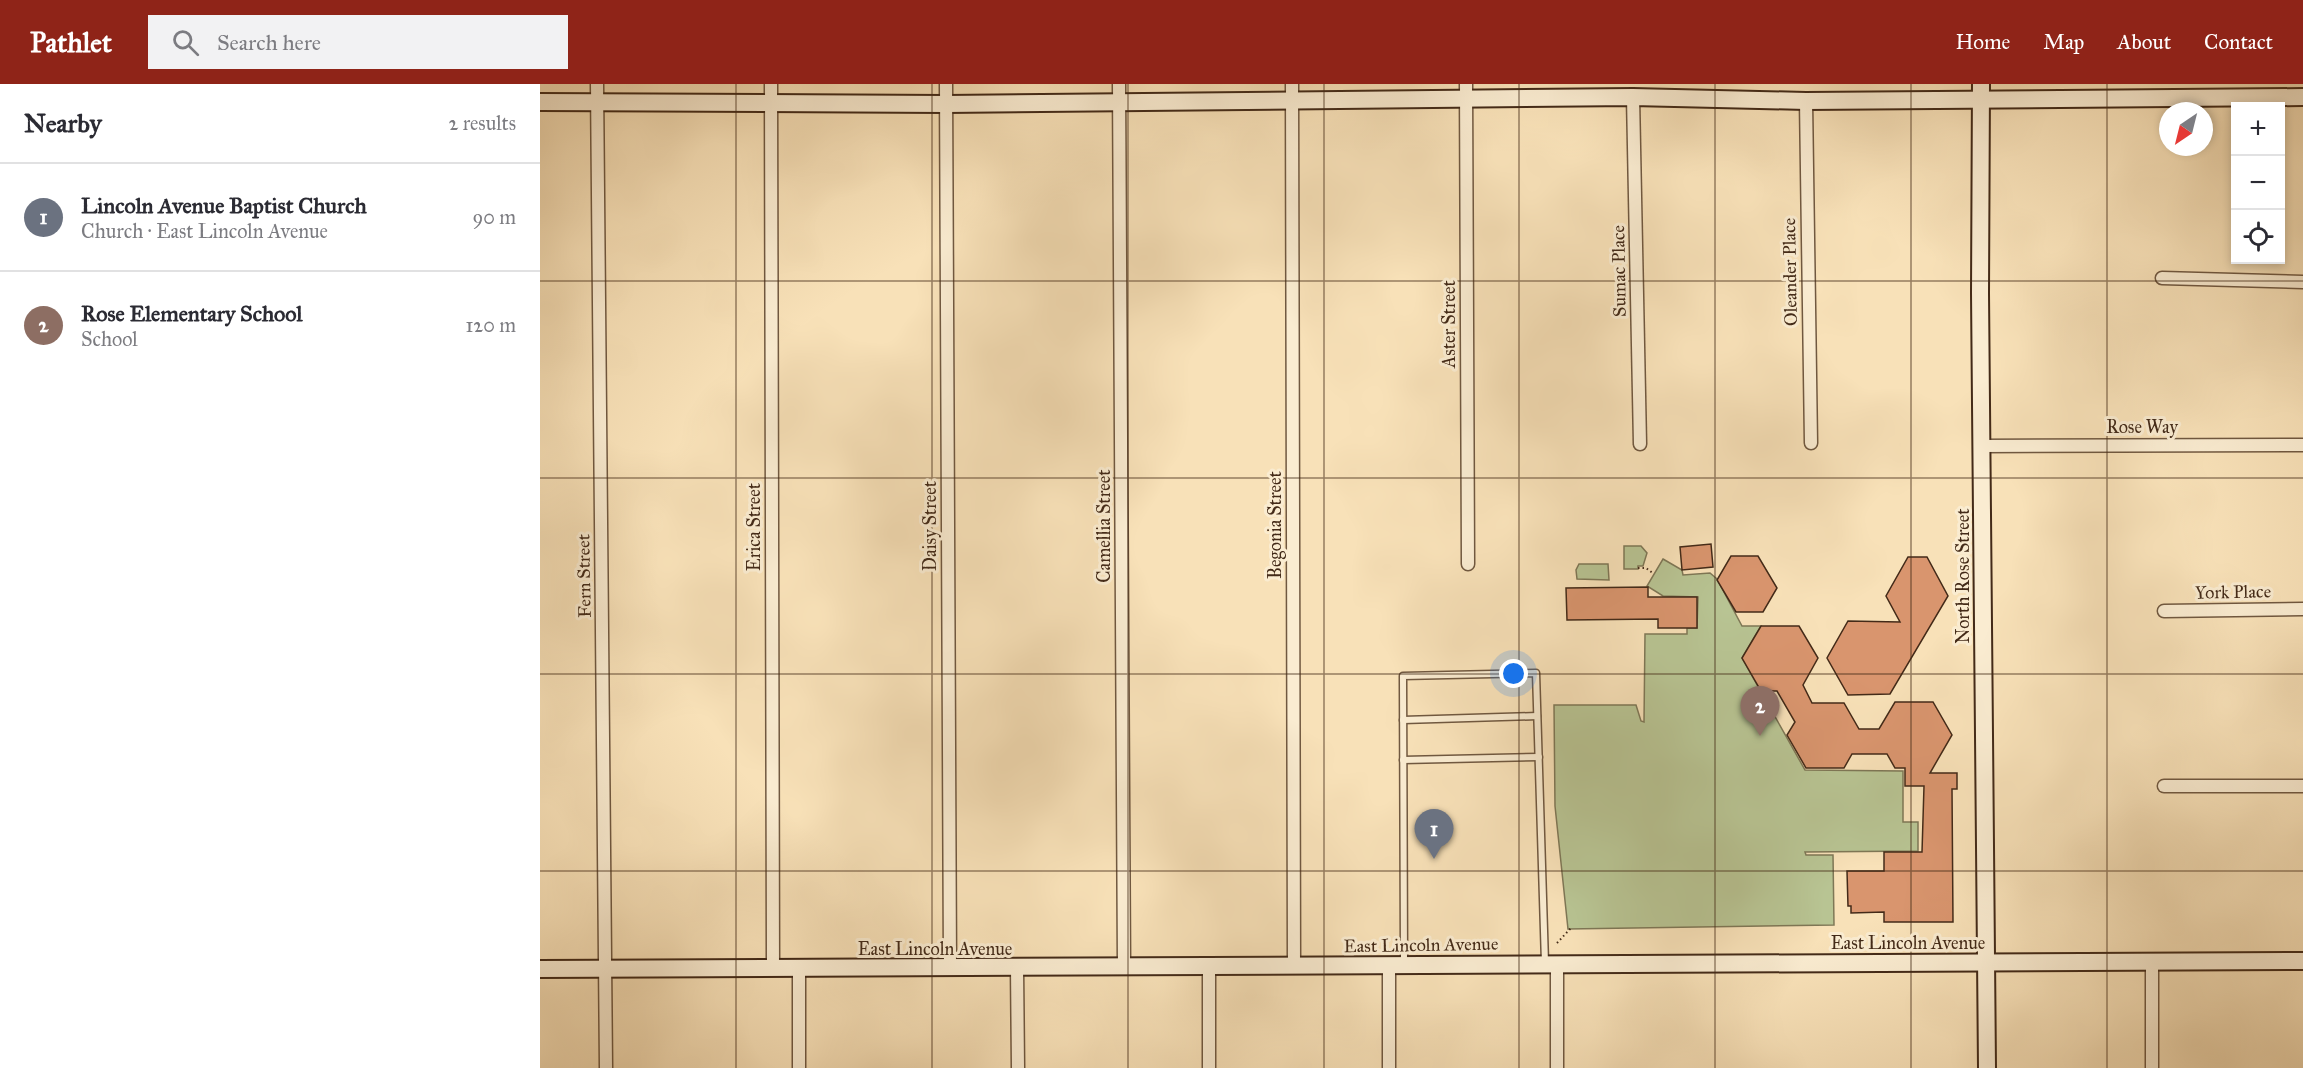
<!DOCTYPE html>
<html lang="en">
<head>
<meta charset="utf-8">
<style>
  body { margin:0; font-family:"IM FELL Great Primer",serif; background:#f2f2f3; color:#2b2b33 }
  .controls { position:absolute; right:18px; top:18px; display:grid; overflow:hidden; border-radius:0px; box-shadow:0 3px 9px #0003 }
  .controls button { width:54px; height:54px; display:grid; place-items:center; padding:0; border:0; border-bottom:2px solid #e1e1e2; background:#fff; color:#2b2b33; font:30px sans-serif }
  .compass { position:absolute; left:1619px; top:18px; width:54px; height:54px; border-radius:50%; background:#fff; box-shadow:0 3px 9px #0003; rotate:215deg }
  .you { position:absolute; left:974px; top:590px; width:21px; height:21px; margin:-15px; border:4px solid #fff; border-radius:50%; background:#1a73e8; box-shadow:0 0 0 9px #1a73e833 }
  .badge { display:grid; place-items:center; width:39px; height:39px; border-radius:50%; background:#8f2418; color:#fff; font-size:20px; font-weight:700 }
  .pin { position:absolute; translate:-50% -50px; filter:drop-shadow(0 2px 3px #0008) }
  .pin::after { content:''; position:absolute; top:32px; width:21px; height:18px; background:inherit; clip-path:polygon(0 0,100% 0,50% 100%) }
  .list { margin:0; padding:0; list-style:none }
  h2 { display:flex; justify-content:space-between; align-items:center; height:78px; margin:0; padding:0 24px; font-size:26px }
  h2 small { font-size:20px; font-weight:400; color:#7c7c81 }
  .list li { display:grid; grid-template-columns:39px 1fr auto; gap:18px; align-items:center; box-sizing:border-box; height:108px; padding:0 24px; border-top:2px solid #e1e1e2 }
  .list b { display:block; font-size:22px; white-space:nowrap }
  .list p { margin:0; font-size:20px; white-space:nowrap; color:#7c7c81 }
  .list em { font-size:20px; font-style:normal; color:#7c7c81 }
  .icon { flex:none; width:33px; height:33px; fill:none; stroke:currentColor; stroke-width:2; stroke-linecap:round; stroke-linejoin:round }
  .map { position:relative; flex:none; width:1763px; height:984px; overflow:hidden }
  header { display:flex; align-items:center; gap:36px; box-sizing:border-box; height:84px; padding:0 30px; background:#8f2418; color:#fff }
  header strong { font-size:28px }
  nav { display:flex; gap:33px; margin-inline-start:auto; font-size:21px }
  .search { width:420px; height:54px; background:#f2f2f3; display:flex; align-items:center; gap:15px; box-sizing:border-box; padding:0 21px; border-radius:0px; color:#7c7c81; font-size:22px }
  main { display:flex }
  aside { flex:1; background:#fff }
  .map>svg:first-child { display:block }
</style>
</head>
<body>
<header>
<strong>Pathlet</strong>
<div class="search"><svg class="icon" aria-label="search" viewBox="0 0 24 24"><circle cx="10" cy="10" r="6"/><path d="M15 15l6 6"/></svg>Search here</div>
<nav><a>Home</a><a>Map</a><a>About</a><a>Contact</a></nav>
</header>
<main>
<aside>
<h2>Nearby<small>2 results</small></h2>
<ul class="list">
<li><span class="badge" style="background:#6b7280">1</span><div><b>Lincoln Avenue Baptist Church</b><p>Church · East Lincoln Avenue</p></div><em>90 m</em></li>
<li><span class="badge" style="background:#8d6e63">2</span><div><b>Rose Elementary School</b><p>School</p></div><em>120 m</em></li>
</ul>
</aside>
<div class="map">
<svg width="1763" height="984" viewBox="0 0 1763 984">
  <rect width="100%" height="100%" fill="#f8e1b8"/>
  <filter id="stains"><feTurbulence type="fractalNoise" baseFrequency=".00333" numOctaves="4"/><feColorMatrix values="0 0 0 0 .2 0 0 0 0 .09 0 0 0 0 .02 0 0 0 .5 -.17"/></filter>
  <radialGradient id="worn" r=".72"><stop offset=".6" stop-color="#630" stop-opacity="0"/><stop offset="1" stop-color="#630" stop-opacity=".3"/></radialGradient>
  <g fill="#b8c493" stroke="#7e7756" stroke-width="1.5">
    <path d="M1084 462H1101L1107 469 1103 482H1098V485H1084Z"/>
    <path d="M1123 475 1142 486 1143 491 1170 489 1177 495 1202 542H1221L1202 574 1265 686 1363 687V738H1378V767L1265 768 1266 771H1293L1294 841 1028 845 1015 722 1014 621H1096L1101 637 1104 638 1105 550H1147V544H1157L1158 513 1123 512 1107 502Z"/>
    <path d="M1039 480H1068L1069 496 1037 495 1036 486Z"/>
  </g>
  <g fill="#d9956e" stroke="#432a18" stroke-width="1.5">
    <path d="M1171 460 1173 483 1142 486 1140 463Z"/>
    <path d="M1191 472H1218L1237 504 1223 528H1196L1177 496Z"/>
    <path d="M1368 473H1387L1408 512 1350 610 1308 611 1287 574 1308 537 1360 538 1346 512Z"/>
    <path d="M1108 503V513H1157V544H1118V535L1027 536 1026 504Z"/>
    <path d="M1221 542H1259L1278 574 1263 601 1272 619H1304L1319 645H1339L1355 618H1393L1412 651 1390 689H1417V705H1412L1413 838H1344V828L1311 829V822H1308L1307 787H1344V768H1382L1384 702H1365V684H1355L1347 670H1312L1304 684H1266L1247 651 1255 638 1237 607H1221L1202 574Z"/>
  </g>
  <g fill="none" stroke-linecap="round" stroke-linejoin="round">
    <defs>
      <g id="lane">
        <path d="M863 636 997 632"/>
        <path d="M863 676 999 673"/>
        <path d="M864 879 863 592 996 589 1005 879"/>
      </g>
      <g id="street">
        <path d="M57 0 66 984"/>
        <path d="M231 0 233 885"/>
        <path d="M406 0 410 883"/>
        <path d="M579 0 584 883"/>
        <path d="M752 0 754 882"/>
        <path d="M926 0 928 480"/>
        <path d="M1093 13 1100 360"/>
        <path d="M1266 17 1271 359"/>
        <path d="M1622 194 1763 198"/>
        <path d="M1442 362 1763 361"/>
        <path d="M1624 527 1763 525"/>
        <path d="M1624 702H1763"/>
        <path d="M1612 878V984"/>
        <path d="M1017 880V984"/>
        <path d="M849 881V984"/>
        <path d="M669 883V984"/>
        <path d="M477 884 478 984"/>
        <path d="M259 885V984"/>
      </g>
      <g id="secondary">
        <path d="M1441 0 1440 209 1447 984"/>
        <path d="M0 18 406 20 1093 13 1266 17 1763 13"/>
        <path d="M0 885 1763 877"/>
      </g>
    </defs>
    <use href="#lane" stroke="#705840" stroke-width="9"/>
    <use href="#street" stroke="#705840" stroke-width="15"/>
    <use href="#secondary" stroke="#432a18" stroke-width="20"/>
    <g stroke="#432a18" stroke-width="2" stroke-dasharray="1.5 3" stroke-linecap="butt">
      <path d="M1098 484H1106L1114 490"/>
      <path d="M1017 859 1031 844"/>
    </g>
    <use href="#lane" stroke="#faecd1" stroke-width="6"/>
    <use href="#street" stroke="#faecd1" stroke-width="12"/>
    <use href="#secondary" stroke="#faecd1" stroke-width="16"/>
  </g>
  <path fill="none" stroke="#432a18" stroke-width="1.5" stroke-opacity="0.55" d="M196 0V984M392 0V984M588 0V984M784 0V984M979 0V984M1175 0V984M1371 0V984M1567 0V984M0 197H1763M0 394H1763M0 590H1763M0 787H1763"/>
  <g text-anchor="middle" stroke-width="6" stroke-linejoin="round" paint-order="stroke">
    <g font-size="18" fill="#432a18" stroke="#faecd1">
      <text transform="translate(1079 187) rotate(-91)" y="6">Sumac Place</text>
      <text transform="translate(1250 188) rotate(-91)" y="6">Oleander Place</text>
      <text transform="translate(909 240) rotate(-90)" y="6">Aster Street</text>
      <text x="1602" y="349">Rose Way</text>
      <text transform="translate(735 441) rotate(-90)" y="6">Begonia Street</text>
      <text transform="translate(390 442) rotate(-90)" y="6">Daisy Street</text>
      <text transform="translate(564 442) rotate(-90)" y="6">Camellia Street</text>
      <text transform="translate(214 443) rotate(-90)" y="6">Erica Street</text>
      <text transform="translate(44 492) rotate(-91)" y="6">Fern Street</text>
      <text transform="translate(1423 492) rotate(-90)" y="6">North Rose Street</text>
      <text transform="translate(1693 508) rotate(-1)" y="6">York Place</text>
      <text x="1368" y="865">East Lincoln Avenue</text>
      <text transform="translate(881 861) rotate(-1)" y="6">East Lincoln Avenue</text>
      <text x="395" y="871">East Lincoln Avenue</text>
    </g>
  </g>
  <rect width="100%" height="100%" filter="url(#stains)"/>
  <rect width="100%" height="100%" fill="url(#worn)"/>
</svg>
<div class="controls">
<button>+</button>
<button>−</button>
<button><svg class="icon" aria-label="locate" viewBox="0 0 24 24"><circle cx="12" cy="12" r="6"/><path d="M12 2v4M12 18v4M2 12h4M18 12h4"/></svg></button>
</div>
<svg class="compass" viewBox="-18 -18 36 36"><path d="M0-13l5 13h-10z" fill="#e53935"/><path d="M0 13l5-13h-10z" fill="#7c7c81"/></svg>
<div class="you"></div>
<div class="pin badge" style="left:894px;top:775px;background:#6b7280">1</div>
<div class="pin badge" style="left:1220px;top:652px;background:#8d6e63">2</div>
</div>
</main>
</body>
</html>
